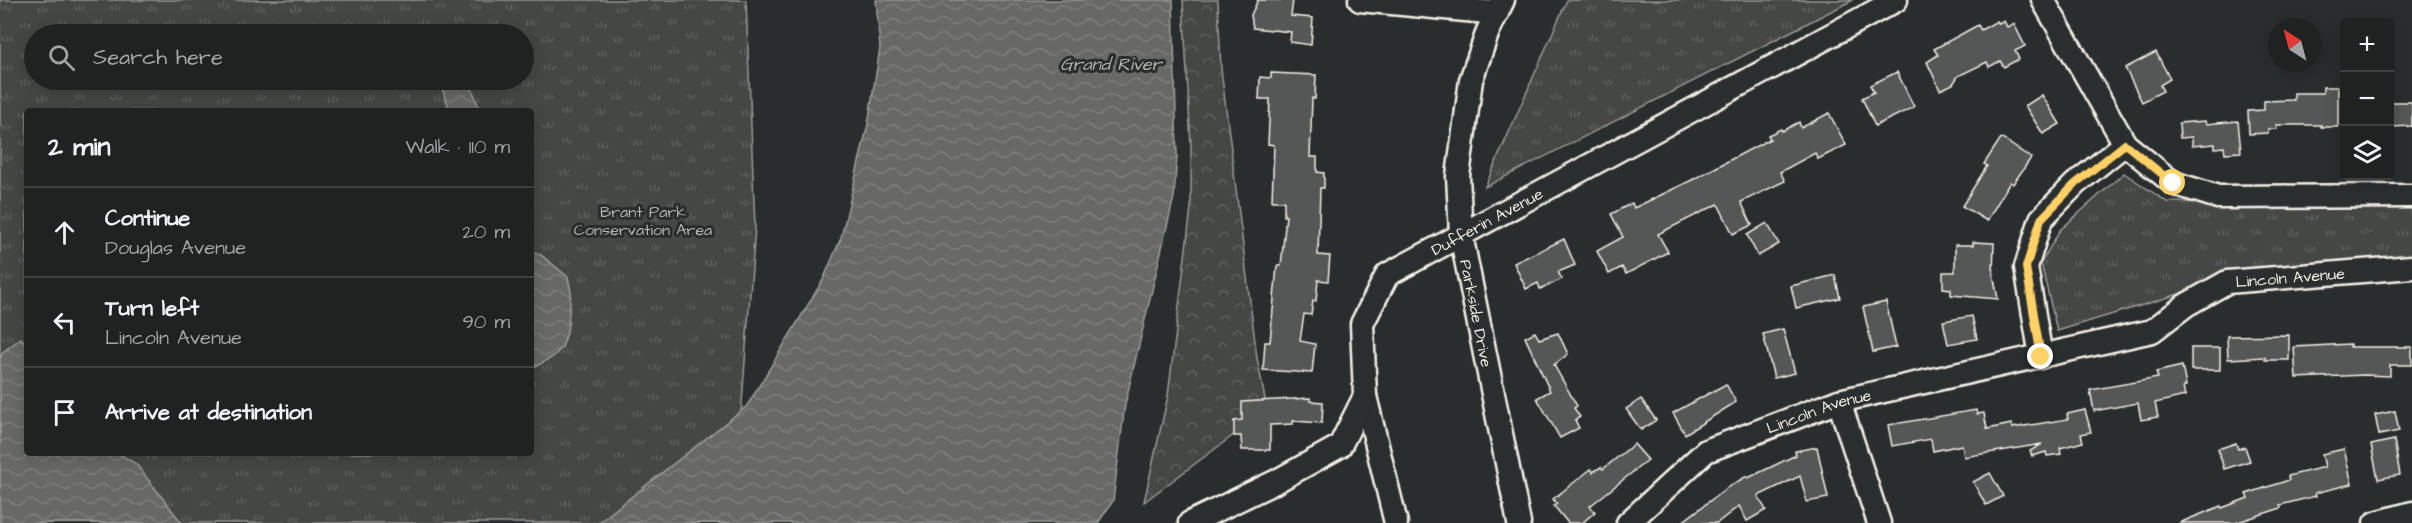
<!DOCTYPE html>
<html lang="en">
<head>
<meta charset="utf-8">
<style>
  body { margin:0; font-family:"Architects Daughter",sans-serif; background:#2d2f2f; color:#f1f3f6 }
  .controls { position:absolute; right:18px; top:18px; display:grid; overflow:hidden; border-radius:6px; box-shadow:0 3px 15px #0003 }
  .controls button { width:54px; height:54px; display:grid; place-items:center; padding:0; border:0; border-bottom:2px solid #3d3f40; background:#202222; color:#f1f3f6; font:30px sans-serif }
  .compass { position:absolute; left:2268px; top:18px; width:54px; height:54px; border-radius:50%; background:#202222; box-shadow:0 3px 15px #0003; rotate:324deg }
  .stop { position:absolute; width:18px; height:18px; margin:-14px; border:4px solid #ffd166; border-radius:50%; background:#fff }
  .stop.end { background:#ffd166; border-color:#fff; box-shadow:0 2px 6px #0008 }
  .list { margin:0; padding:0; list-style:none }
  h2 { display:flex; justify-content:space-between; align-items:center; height:78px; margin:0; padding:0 24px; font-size:26px }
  h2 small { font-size:20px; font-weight:400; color:#a2a4a5 }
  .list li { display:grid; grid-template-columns:39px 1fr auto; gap:18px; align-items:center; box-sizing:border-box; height:90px; padding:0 24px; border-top:2px solid #3d3f40 }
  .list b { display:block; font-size:22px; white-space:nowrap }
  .list p { margin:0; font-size:20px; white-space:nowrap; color:#a2a4a5 }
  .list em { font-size:20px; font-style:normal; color:#a2a4a5 }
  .icon { flex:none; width:33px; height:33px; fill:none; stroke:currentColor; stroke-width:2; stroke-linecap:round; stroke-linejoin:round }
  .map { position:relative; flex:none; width:2412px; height:523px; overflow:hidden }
  .search { position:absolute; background:#202222; box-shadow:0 3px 15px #0003; left:24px; top:24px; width:510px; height:66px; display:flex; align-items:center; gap:15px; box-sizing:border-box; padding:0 21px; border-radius:33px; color:#a2a4a5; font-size:22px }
  .panel { position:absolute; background:#202222; box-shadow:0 3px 15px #0003; left:24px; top:108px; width:510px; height:348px; border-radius:6px }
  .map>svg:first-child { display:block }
</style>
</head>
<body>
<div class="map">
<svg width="2412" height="523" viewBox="0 0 2412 523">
  <defs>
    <pattern id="forest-crowns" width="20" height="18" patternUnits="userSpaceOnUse" patternTransform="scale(1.5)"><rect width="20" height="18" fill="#444645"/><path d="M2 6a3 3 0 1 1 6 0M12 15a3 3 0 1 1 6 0" fill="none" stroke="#606160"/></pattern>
    <pattern id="park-tufts" width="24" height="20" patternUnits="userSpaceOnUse" patternTransform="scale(1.5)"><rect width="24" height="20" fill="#444645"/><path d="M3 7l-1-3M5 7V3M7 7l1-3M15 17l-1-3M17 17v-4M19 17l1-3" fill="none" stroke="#606160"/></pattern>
    <pattern id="water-waves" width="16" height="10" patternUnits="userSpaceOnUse" patternTransform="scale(1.5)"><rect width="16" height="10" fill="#676866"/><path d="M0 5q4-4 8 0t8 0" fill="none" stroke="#7d7e7c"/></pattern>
  </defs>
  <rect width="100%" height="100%" fill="#2a2d2e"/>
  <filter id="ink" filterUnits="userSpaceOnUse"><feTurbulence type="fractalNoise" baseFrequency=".0167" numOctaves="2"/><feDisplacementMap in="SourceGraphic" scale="12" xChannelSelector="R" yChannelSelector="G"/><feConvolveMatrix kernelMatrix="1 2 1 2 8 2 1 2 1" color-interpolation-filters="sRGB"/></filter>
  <g filter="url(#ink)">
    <path fill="url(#forest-crowns)" stroke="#9c9c96" stroke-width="1.5" d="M1183 0H1218L1221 69 1257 358 1267 410 1144 502 1168 396 1191 208V146Z"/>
    <g fill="url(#park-tufts)" stroke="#9c9c96" stroke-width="1.5" fill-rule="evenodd">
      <path d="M0 0H746L755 227 733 523H0ZM34 34H524V80H34ZM27 111H531V453H27Z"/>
      <path d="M1567 0H1853L1485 187Z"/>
      <path d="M2124 173 2167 202 2412 204V273L2179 294 2057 331 2041 263 2060 230Z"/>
    </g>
    <g fill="url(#water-waves)" stroke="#9f9f9a" stroke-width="1.5">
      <path d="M876 0H1173L1177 155 1174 197 1125 404 1113 501 1098 523H598L747 406 823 280 841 238 868 124 880 48Z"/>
      <path d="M439 80H469L480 111H450Z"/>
      <path d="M531 251 541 255 568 277 571 292 567 333 562 347 553 357 531 369Z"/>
      <path d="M21 338 27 345V453H118L136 464 182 523H0V359L3 352Z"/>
    </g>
    <g fill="#555756" stroke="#f4f1e8" stroke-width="1.5">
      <path d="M1258 0H1293L1291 16 1313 18 1311 45 1290 42 1291 32 1253 28 1251 15Z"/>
      <path d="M1997 21 1999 24 2004 21 2007 27 2014 24 2025 46 2015 51 2019 59 2004 67 2000 61 1989 67 1987 62 1958 76 1953 84 1940 90 1927 62 1938 55 1934 49 1978 25 1981 30Z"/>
      <path d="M2156 52 2170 79 2160 85 2163 91 2142 102 2125 68Z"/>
      <path d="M1897 72 1914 107 1875 126 1862 98 1874 92 1870 85Z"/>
      <path d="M1271 73 1316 75 1315 99 1312 98 1310 157H1317V172L1324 173V188H1320L1318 255 1330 256 1328 281 1318 280 1316 301H1313L1311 315 1304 314 1300 341 1315 344 1312 373 1263 370 1265 342H1270L1277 266H1281L1286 216H1284V201H1272L1274 145 1268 144 1270 99H1259L1260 77 1271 78Z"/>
      <path d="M2323 87H2338V127H2321V125H2276L2277 129H2268V133L2249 134 2248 111 2264 110V101L2294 100V93H2323Z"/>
      <path d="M2042 95 2060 124 2043 134 2025 106Z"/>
      <path d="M2390 102H2412V126L2390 127Z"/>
      <path d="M1829 113 1846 145 1818 159 1815 153 1780 172 1785 181 1741 202 1752 225 1733 234 1718 204 1658 234 1668 252 1626 274 1622 267 1609 274 1597 251 1623 237 1611 214 1632 203 1634 208 1690 181 1770 139 1768 135 1781 129 1782 131 1799 122 1801 128Z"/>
      <path d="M2205 121 2206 124 2238 121 2241 152 2225 153 2224 147 2215 148V144L2192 146V137L2180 138 2179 123Z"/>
      <path d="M2001 138 2031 158 2013 184 2010 182 1987 221 1962 206 1987 166 1984 164Z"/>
      <path d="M1767 223 1779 244 1758 256 1747 235Z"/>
      <path d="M1564 239 1575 265 1558 272 1562 279 1540 289 1538 283 1526 289 1514 263Z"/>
      <path d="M1973 242 1994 243 1993 274 1998 299 1951 295V289L1943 288V272H1955V245H1973Z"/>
      <path d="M1835 275 1840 298 1796 308 1791 286Z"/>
      <path d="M1886 302 1896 347 1873 352 1863 307Z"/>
      <path d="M1972 316 1977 339 1948 344 1943 321Z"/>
      <path d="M1783 329 1795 373 1774 378 1763 334Z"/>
      <path d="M1535 332 1539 339 1558 333 1568 354 1554 365 1577 406 1574 408 1580 417 1575 420 1579 428 1560 438 1537 398 1550 391 1525 337Z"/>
      <path d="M2289 335V360H2265V357L2228 359 2227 336Z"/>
      <path d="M2350 344V347H2412V365H2390V376L2365 375 2296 378 2294 347Z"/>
      <rect x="2191" y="348" width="29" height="22"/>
      <path d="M2182 366 2186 386 2183 387 2185 396 2155 403 2158 417 2141 420 2138 403 2094 411 2090 390 2158 378 2156 372Z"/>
      <path d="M1726 384 1736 402 1685 434 1673 413Z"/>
      <path d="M1310 398V401L1323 402 1322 423 1293 421V424L1270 425V450H1242L1241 436H1234V421L1242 420V402Z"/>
      <path d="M1641 399 1656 420 1641 430 1626 409Z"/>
      <path d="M1976 410 1977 414 1984 413 1987 429 2012 424V428L2068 419 2067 414 2085 410 2091 432 2081 434 2083 442 2060 448 2061 454 2047 456 2046 452 2032 456 2030 451 2042 444 1964 457 1962 445 1933 451 1931 439 1892 446 1888 425Z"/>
      <path d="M2395 411 2399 431 2379 435 2375 415Z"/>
      <path d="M2394 440 2400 475 2378 479 2371 445Z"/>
      <path d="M2236 443 2238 449 2245 447 2250 461 2224 469 2218 449Z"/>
      <path d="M1634 444 1648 460 1590 506 1595 512 1582 523H1568L1554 506 1557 504 1553 499 1591 469 1593 472 1601 467 1603 469Z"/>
      <path d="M1817 447 1828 498 1807 502 1800 476 1758 496 1766 510 1747 521 1739 506 1717 523H1681L1728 487 1747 476 1748 478 1796 455 1795 451Z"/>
      <path d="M2344 449 2352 484 2315 493 2316 496 2280 505 2281 508 2235 523H2179L2221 506 2222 508 2248 498 2246 494 2289 480 2288 476 2325 467 2322 454Z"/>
      <path d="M1990 473 2003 496 1986 505 1973 482Z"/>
    </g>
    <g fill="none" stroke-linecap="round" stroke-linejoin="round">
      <defs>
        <g id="minor">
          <path d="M1360 0 1497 13"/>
          <path id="s1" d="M1503 0 1488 31 1471 80 1458 176 1461 235 1519 523"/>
          <path d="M2043 0 2125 144 2173 183 2218 197 2412 196"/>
          <path d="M2041 357 2026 267 2041 219 2075 184 2125 144"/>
          <path d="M1365 396 1396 523"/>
          <path d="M1839 401 1879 523"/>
          <path id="s2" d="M1190 523 1275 482 1340 446 1365 396 1362 324 1387 275 1896 0"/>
          <path id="s3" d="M1628 523 1706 451 1839 401 2152 331 2186 305 2227 282 2412 267"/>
          <path d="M2375 523 2412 513"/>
        </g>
      </defs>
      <use href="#minor" stroke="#f4f1e8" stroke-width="27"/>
      <use href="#minor" stroke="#2a2d2e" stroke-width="22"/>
    </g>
  </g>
  <g fill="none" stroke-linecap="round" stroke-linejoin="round" filter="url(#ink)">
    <path stroke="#ffd166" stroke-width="8" d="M2041 357 2026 267 2041 219 2075 184 2125 144 2173 183"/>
  </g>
  <g text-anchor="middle" stroke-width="6" stroke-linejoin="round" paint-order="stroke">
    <g font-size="16" fill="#b6b5af" stroke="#2a2d2e">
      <text x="643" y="217">Brant Park<tspan x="643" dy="18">Conservation Area</tspan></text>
    </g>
    <g font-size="16" fill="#f4f1e8" stroke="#2a2d2e">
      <text dy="6" stroke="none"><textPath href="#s2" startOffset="465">Dufferin Avenue</textPath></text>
      <text dy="6" stroke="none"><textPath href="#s3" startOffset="722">Lincoln Avenue</textPath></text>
      <text dy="6" stroke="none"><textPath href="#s1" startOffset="322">Parkside Drive</textPath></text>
      <text dy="6" stroke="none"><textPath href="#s3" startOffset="226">Lincoln Avenue</textPath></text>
    </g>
    <g font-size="18" font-style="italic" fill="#b5b3ae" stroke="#2a2d2e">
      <text x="1111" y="70">Grand River</text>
    </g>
  </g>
</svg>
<div class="controls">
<button>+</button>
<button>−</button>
<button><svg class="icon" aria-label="layers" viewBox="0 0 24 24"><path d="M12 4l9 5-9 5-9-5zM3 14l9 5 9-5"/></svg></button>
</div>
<svg class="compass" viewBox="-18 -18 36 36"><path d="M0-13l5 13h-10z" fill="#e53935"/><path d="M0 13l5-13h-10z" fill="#a2a4a5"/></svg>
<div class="stop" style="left:2173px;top:183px"></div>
<div class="stop end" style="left:2041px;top:357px"></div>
<div class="search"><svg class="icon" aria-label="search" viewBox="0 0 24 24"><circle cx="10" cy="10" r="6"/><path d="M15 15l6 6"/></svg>Search here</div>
<section class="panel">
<h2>2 min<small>Walk · 110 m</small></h2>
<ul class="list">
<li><svg class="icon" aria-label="ahead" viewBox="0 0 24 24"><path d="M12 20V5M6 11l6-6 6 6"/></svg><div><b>Continue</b><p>Douglas Avenue</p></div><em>20 m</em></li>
<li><svg class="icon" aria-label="left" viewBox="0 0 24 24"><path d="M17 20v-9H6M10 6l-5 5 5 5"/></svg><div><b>Turn left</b><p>Lincoln Avenue</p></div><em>90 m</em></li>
<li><svg class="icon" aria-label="arrive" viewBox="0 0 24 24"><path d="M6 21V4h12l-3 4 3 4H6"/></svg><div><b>Arrive at destination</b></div></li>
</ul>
</section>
</div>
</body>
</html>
